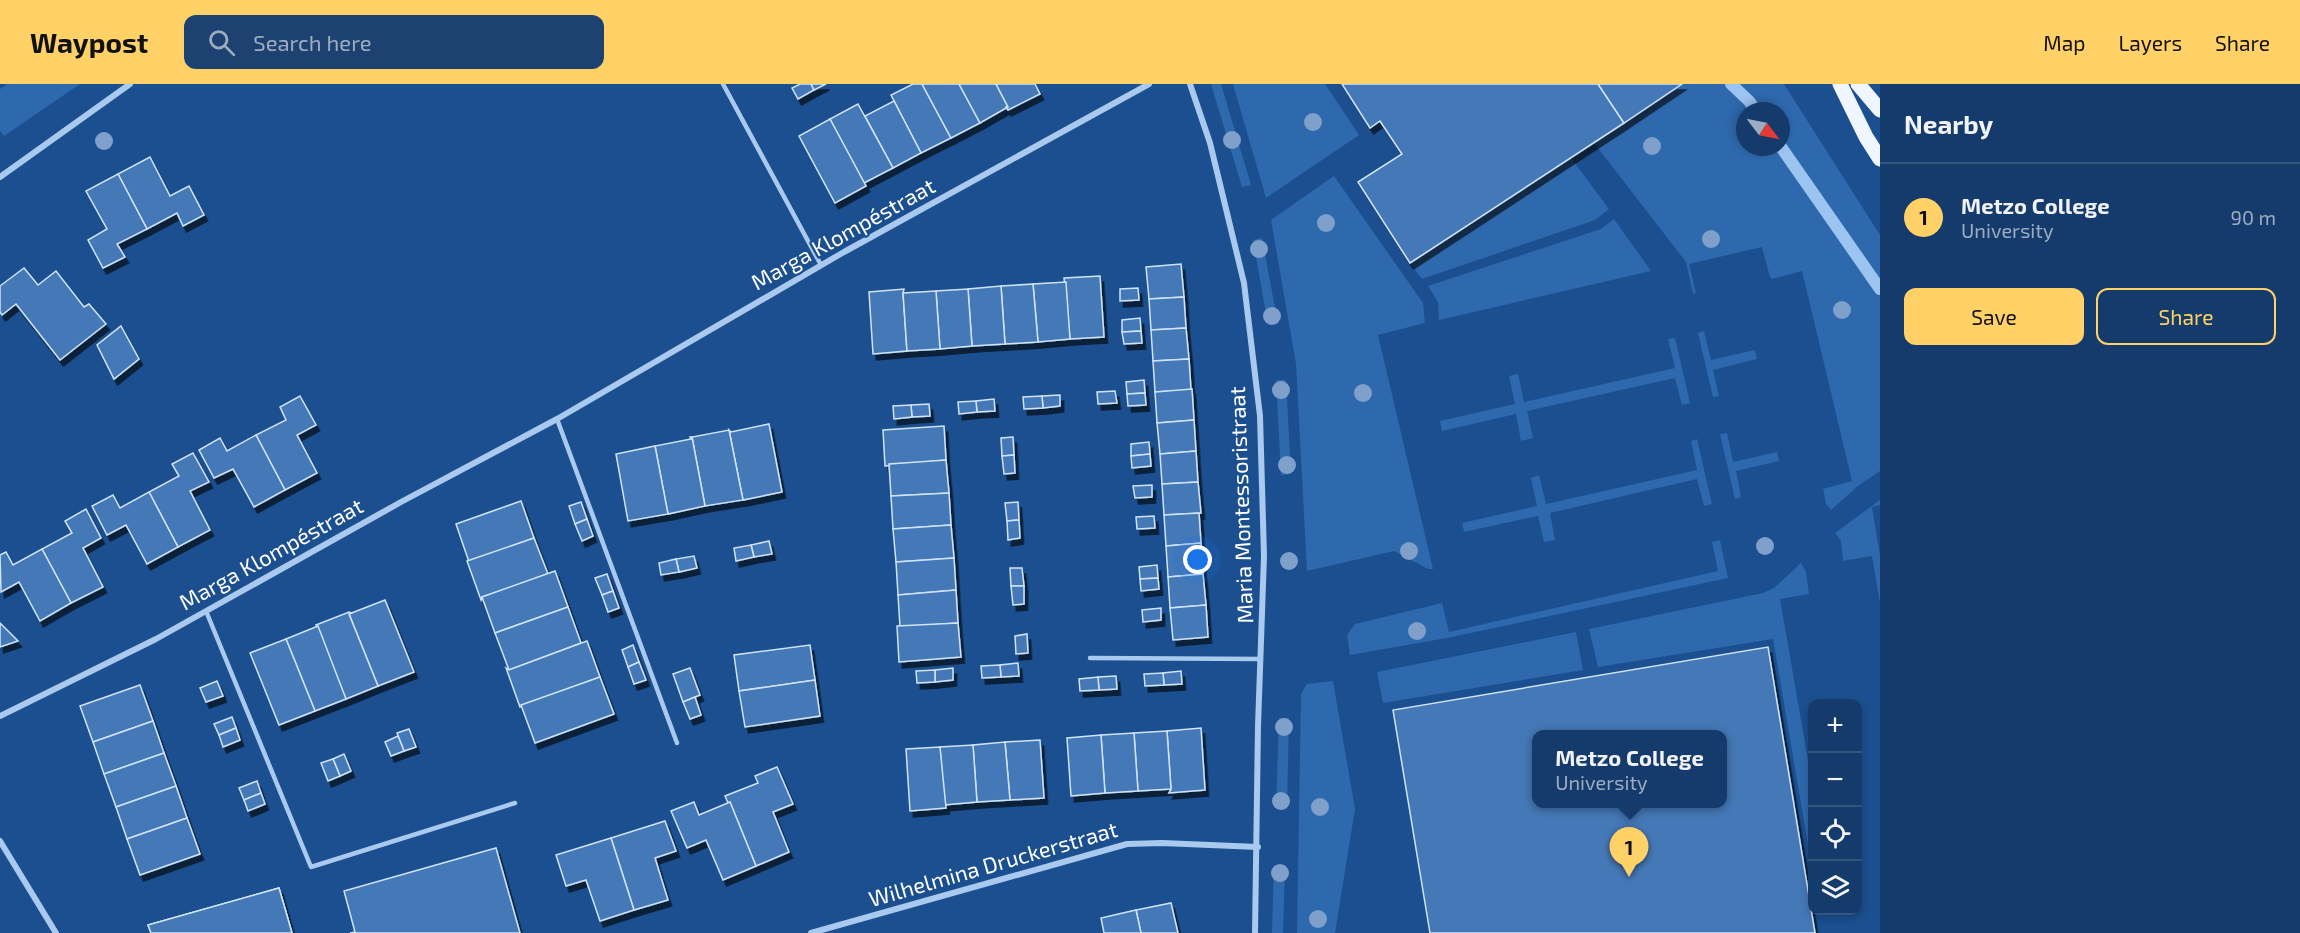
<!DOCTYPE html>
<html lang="en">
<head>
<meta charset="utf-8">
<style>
  body { margin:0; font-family:"Exo 2",sans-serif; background:#1d4271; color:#f1f3f6 }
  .controls { position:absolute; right:18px; bottom:18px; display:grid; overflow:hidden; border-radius:12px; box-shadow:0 3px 9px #0003 }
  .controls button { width:54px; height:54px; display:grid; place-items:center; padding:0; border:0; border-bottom:2px solid #33557e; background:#143b6b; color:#f1f3f6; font:30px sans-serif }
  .compass { position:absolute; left:1736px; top:18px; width:54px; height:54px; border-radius:50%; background:#143b6b; box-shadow:0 3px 9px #0003; rotate:122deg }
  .you { position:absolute; left:1198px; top:476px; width:21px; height:21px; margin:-15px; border:4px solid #fff; border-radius:50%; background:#1a73e8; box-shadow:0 0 0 9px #1a73e833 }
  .badge { display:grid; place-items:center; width:39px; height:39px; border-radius:50%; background:#ffd166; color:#111; font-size:20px; font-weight:700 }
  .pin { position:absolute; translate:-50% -50px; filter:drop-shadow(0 2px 3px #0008) }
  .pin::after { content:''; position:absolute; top:32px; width:21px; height:18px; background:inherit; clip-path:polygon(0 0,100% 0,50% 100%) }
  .popup { position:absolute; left:1532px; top:646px; width:195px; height:78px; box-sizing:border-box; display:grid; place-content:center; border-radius:12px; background:#143b6b; filter:drop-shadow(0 2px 4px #0005); font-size:20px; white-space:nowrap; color:#9dadc1 }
  .popup b { font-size:22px; color:#f1f3f6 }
  .popup::after { content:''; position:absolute; left:50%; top:100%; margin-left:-12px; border:12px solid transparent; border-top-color:#143b6b }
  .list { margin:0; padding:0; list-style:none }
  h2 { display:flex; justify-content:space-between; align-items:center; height:78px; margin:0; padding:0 24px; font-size:26px }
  h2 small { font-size:20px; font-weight:400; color:#9dadc1 }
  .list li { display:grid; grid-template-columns:39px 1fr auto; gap:18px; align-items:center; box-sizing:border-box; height:108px; padding:0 24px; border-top:2px solid #33557e }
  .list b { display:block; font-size:22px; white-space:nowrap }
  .list p { margin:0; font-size:20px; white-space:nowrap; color:#9dadc1 }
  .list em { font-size:20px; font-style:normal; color:#9dadc1 }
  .actions { display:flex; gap:12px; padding:18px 24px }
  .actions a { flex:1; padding:14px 0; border:2px solid #ffd166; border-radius:12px; text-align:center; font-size:21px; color:#ffd166 }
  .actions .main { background:#ffd166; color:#111 }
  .icon { flex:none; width:33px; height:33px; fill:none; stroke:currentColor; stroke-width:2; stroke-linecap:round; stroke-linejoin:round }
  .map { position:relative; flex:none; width:1880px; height:849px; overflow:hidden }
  header { display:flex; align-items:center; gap:36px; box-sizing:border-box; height:84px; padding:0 30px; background:#ffd166; color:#111 }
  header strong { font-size:28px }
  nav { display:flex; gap:33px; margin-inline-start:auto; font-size:21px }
  .search { width:420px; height:54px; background:#1d4271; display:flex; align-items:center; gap:15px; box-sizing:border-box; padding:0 21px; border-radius:12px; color:#9dadc1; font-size:22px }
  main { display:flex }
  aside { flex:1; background:#143b6b }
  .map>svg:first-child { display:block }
</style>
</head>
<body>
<header>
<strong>Waypost</strong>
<div class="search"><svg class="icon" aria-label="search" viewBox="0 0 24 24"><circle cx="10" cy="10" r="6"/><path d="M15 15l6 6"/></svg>Search here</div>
<nav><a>Map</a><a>Layers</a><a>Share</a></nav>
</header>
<main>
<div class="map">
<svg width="1880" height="849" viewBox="0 0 1880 849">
  <defs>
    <filter id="shadow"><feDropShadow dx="3.5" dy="6" stdDeviation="0" flood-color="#0009"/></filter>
  </defs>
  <rect width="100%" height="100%" fill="#1b4f8f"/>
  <g fill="#2e69ad" fill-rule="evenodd">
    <path d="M7 0H80L4 52 0 47V5Z"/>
    <path d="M1211 0H1221L1251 101 1242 103Z"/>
    <path d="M1233 0H1325L1359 51 1266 114Z"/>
    <path d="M1682 0H1784L1880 151V387L1858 402 1831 426 1826 420 1823 405 1852 397 1802 187 1772 195 1770 193 1762 163 1689 180 1696 209 1693 210 1686 178 1594 59ZM1745 27H1781V63H1745Z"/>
    <path d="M1571 74 1609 125 1595 136 1422 195 1410 179Z"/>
    <path d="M1334 92 1423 219 1425 239 1378 251 1433 485H1428L1394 467 1307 487 1296 280 1271 136Z"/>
    <path d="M1614 135 1651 187 1439 236 1438 218 1428 202 1601 145Z"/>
    <path d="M1262 154 1278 240 1268 241 1253 156Z"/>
    <path d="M1704 247 1711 276 1755 266 1757 275 1713 286 1719 312 1713 313 1698 249Z"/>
    <path d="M1675 254 1690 319 1682 321 1675 294 1527 327 1533 354 1521 357 1516 330 1442 347 1440 337 1515 320 1509 292 1518 290 1524 318 1675 284 1668 255Z"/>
    <path d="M1276 296H1286L1291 390 1281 391Z"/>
    <path d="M1727 349 1733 378 1777 368 1779 377 1736 387 1741 413 1735 415 1720 350Z"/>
    <path d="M1697 355 1712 420 1704 422 1697 395 1550 429 1555 456 1544 458 1538 432 1464 448 1462 439 1537 422 1531 394 1539 391 1546 420 1697 386 1691 357Z"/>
    <path d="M1880 416V421L1872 423 1880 471V519L1872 472 1843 477 1841 457 1835 449Z"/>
    <path d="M1720 456 1728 494 1447 554 1350 571 1347 551 1355 540 1442 519 1449 548 1718 487 1712 458Z"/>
    <path d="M1801 479 1806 488 1809 510 1780 515 1812 699V784L1773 555 1598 583 1589 545 1763 509 1774 504Z"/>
    <path d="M1576 548 1583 586 1383 619 1377 588Z"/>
    <path d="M1333 597 1355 725 1335 849H1297L1301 610 1307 600Z"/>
    <path d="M1279 634H1289L1287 725H1276Z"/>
    <path d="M1274 781H1285L1283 849H1272Z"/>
  </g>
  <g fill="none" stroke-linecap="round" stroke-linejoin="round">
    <g stroke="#9cc4f0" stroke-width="12">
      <path d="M1731 0 1749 17 1756 27"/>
      <path d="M1781 63 1880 205"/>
    </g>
  </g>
  <g fill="#4478b7" stroke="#cfe3fa" stroke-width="1.5" fill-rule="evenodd" filter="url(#shadow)">
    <path d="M800 0H811L814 6 798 15 792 4Z"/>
    <path d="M811 0H826L814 6Z"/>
    <path d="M913 0H922L951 54 921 69 891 11Z"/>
    <path d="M922 0H959L980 39 951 54Z"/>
    <path d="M959 0H996L1008 23 980 39Z"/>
    <path d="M996 0H1035L1040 10 1008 26 1006 23H1008Z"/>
    <path d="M1342 0H1598L1624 39 1410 179 1358 98 1402 70 1380 37 1370 44Z"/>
    <path d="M1598 0H1682L1624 39Z"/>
    <path d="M894 17 921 69 893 84 865 32Z"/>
    <path d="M858 20 893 84 864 99 830 35Z"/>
    <path d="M830 35 866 102 835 119 799 52Z"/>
    <path d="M150 73 170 112 189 102 204 131 183 142 177 129 147 145 118 90Z"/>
    <path d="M118 90 147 145 117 160 125 173 103 184 88 156 107 145 86 107Z"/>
    <path d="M1181 180 1184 213 1149 215 1146 183Z"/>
    <path d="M24 184 38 201 56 187 84 223 89 220 106 240 60 276 16 220 2 231 0 228V202Z"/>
    <path d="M1100 192 1104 253 1070 255 1064 194Z"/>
    <path d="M1066 198 1070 255 1038 258 1033 200Z"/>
    <path d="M1033 200 1038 258 1005 260 1001 202Z"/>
    <path d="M1001 202 1005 260 972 262 968 205Z"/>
    <path d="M1138 204 1139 216 1120 217V205Z"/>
    <path d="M904 205 903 209 907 267 873 270 869 208Z"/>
    <path d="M968 205 972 262 940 265 936 207Z"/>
    <path d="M936 207 940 265 907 267 903 209Z"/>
    <path d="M1184 213 1186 244 1151 246 1149 215Z"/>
    <path d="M1140 234 1141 247 1122 248V236Z"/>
    <path d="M121 242 139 275 114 295 97 261Z"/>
    <path d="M1186 244 1189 275 1153 277 1151 246Z"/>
    <path d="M1141 247 1142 259 1124 260 1122 248Z"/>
    <path d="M1189 275 1191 306 1155 308 1153 277Z"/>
    <path d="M1144 296 1145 309 1127 310 1126 298Z"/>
    <path d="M1192 305 1194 336 1157 339 1155 308Z"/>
    <path d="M1115 307 1117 319 1098 320 1097 308Z"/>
    <path d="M1145 309 1146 321 1128 322 1127 310Z"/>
    <path d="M1060 311V322L1043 324 1042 312Z"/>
    <path d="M300 312 316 341 297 351 317 389 285 406 256 351 286 336 280 323Z"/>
    <path d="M1042 312 1043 324 1024 325 1023 313Z"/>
    <path d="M994 315 995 327 977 328 976 317Z"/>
    <path d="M976 317 977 328 959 330 958 318Z"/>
    <path d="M929 320 930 332 912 333 911 321Z"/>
    <path d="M911 321 912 333 894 335 893 322Z"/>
    <path d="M1194 336 1196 367 1160 370 1157 339Z"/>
    <path d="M769 340 782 408 743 416 729 346 731 348Z"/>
    <path d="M944 342 946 376 885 382 883 346Z"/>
    <path d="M729 346 743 416 705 422 692 353Z"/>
    <path d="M256 351 285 406 254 423 233 385 214 394 199 366 220 354 227 367Z"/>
    <path d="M690 353H692L705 422 668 430 655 362 691 355Z"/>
    <path d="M1013 353 1014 371 1002 372 1001 354Z"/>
    <path d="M1149 358 1150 370 1131 372V360Z"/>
    <path d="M655 362 668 430 628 437 616 370Z"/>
    <path d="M1196 367 1198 398 1162 400 1160 370Z"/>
    <path d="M193 369 209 398 190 407 210 446 178 463 149 408 179 392 172 380Z"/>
    <path d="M1150 370 1151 382 1132 384 1131 372Z"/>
    <path d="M1014 371 1015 389 1004 390 1002 372Z"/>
    <path d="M946 376 949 409 891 412 889 380Z"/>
    <path d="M1198 398 1201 429 1164 431 1162 400Z"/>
    <path d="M1152 401V413L1135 414 1133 402Z"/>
    <path d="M149 408 178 463 147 480 126 441 107 451 92 422 113 411 120 424Z"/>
    <path d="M949 409 951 441 893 445 891 412Z"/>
    <path d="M521 417 534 454 469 478 456 440Z"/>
    <path d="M581 418 587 435 575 440 569 422Z"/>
    <path d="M1018 418 1019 436 1007 437 1005 419Z"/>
    <path d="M86 425 101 454 83 464 103 503 71 519 42 465 72 449 65 437Z"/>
    <path d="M1199 429 1201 459 1166 462 1164 431Z"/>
    <path d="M1154 432 1155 444 1137 445 1136 433Z"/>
    <path d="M587 435 593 452 582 457 575 440Z"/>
    <path d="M1019 436 1020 454 1008 456 1007 437Z"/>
    <path d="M951 441 954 474 896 478 893 445Z"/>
    <path d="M534 454 548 490 482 513 481 516 467 477Z"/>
    <path d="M769 457 772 470 754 473 751 461Z"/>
    <path d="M1201 459 1203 490 1168 493 1166 462Z"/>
    <path d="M751 461 754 473 736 477 734 464Z"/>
    <path d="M42 465 71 519 40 537 19 498 1 508 0 471 6 468 13 481Z"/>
    <path d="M694 472 697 484 679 488 676 475Z"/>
    <path d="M954 474 956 506 898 511 896 478Z"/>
    <path d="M676 475 679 488 661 491 659 479Z"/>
    <path d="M1157 481 1158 494 1140 495 1139 483Z"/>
    <path d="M1010 484H1022L1024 502H1011Z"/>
    <path d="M555 487 568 523 495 549 482 513Z"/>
    <path d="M607 490 613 507 602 511 595 494Z"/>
    <path d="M1203 490 1206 521 1170 524 1168 493Z"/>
    <path d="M1158 494 1159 505 1141 507 1140 495Z"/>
    <path d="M1011 502H1024V520L1013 521Z"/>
    <path d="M956 506 958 539 900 543 898 511Z"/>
    <path d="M613 507 619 524 608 528 602 511Z"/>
    <path d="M385 516 414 588 378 602 349 530Z"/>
    <path d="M1206 521 1208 553 1173 556 1170 524Z"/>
    <path d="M568 523 581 559 509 586 495 549Z"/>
    <path d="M1161 524V536L1143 538 1142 526Z"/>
    <path d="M349 528 351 529 349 530 378 602 346 615 316 541Z"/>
    <path d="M0 539 18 557 0 563Z"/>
    <path d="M958 539 961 573 899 578 897 542Z"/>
    <path d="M318 542 346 615 315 627 286 555Z"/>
    <path d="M1027 550 1028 569 1016 570 1015 552Z"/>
    <path d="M286 555 315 627 279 641 250 569Z"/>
    <path d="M587 557 600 593 520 623 506 584 509 586Z"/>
    <path d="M633 561 639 578 628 583 622 566Z"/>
    <path d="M810 561 815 596 739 607 734 571Z"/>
    <path d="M1768 563 1815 849H1430L1393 626ZM1536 650H1722V720H1536Z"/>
    <path d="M639 578 646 596 634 600 628 583Z"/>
    <path d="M1018 579 1019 592 1001 593 1000 581Z"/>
    <path d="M1000 581 1001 593 982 594 981 582Z"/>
    <path d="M690 584 700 611 683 618 673 590Z"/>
    <path d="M953 584V596L935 598V586Z"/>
    <path d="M935 586V598L917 599 916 587Z"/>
    <path d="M1181 587 1182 600 1164 601 1163 589Z"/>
    <path d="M1163 589 1164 601 1145 602 1144 590Z"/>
    <path d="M1116 592 1117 605 1099 606 1098 593Z"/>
    <path d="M600 593 614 630 535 659 521 621Z"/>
    <path d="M1098 593 1099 606 1080 607 1079 595Z"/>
    <path d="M815 596 820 632 745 643 739 607Z"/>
    <path d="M217 597 223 612 206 618 200 604Z"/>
    <path d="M140 601 153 637 93 658 80 622Z"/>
    <path d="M695 613 701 631 690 635 683 618Z"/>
    <path d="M232 633 236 644 219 651 214 640Z"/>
    <path d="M153 637 164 669 104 690 93 658Z"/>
    <path d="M236 644 240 656 223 663 219 651Z"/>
    <path d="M1201 644 1205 706 1169 709 1171 705 1167 647Z"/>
    <path d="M409 645 416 663 404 667 397 649Z"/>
    <path d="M1167 647 1171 705 1138 707 1134 649Z"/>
    <path d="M1134 649 1138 707 1105 709 1101 651Z"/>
    <path d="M1101 651 1105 709 1071 712 1067 654Z"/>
    <path d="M398 652 404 667 391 672 385 658Z"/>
    <path d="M1040 656 1044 714 1010 716 1005 658Z"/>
    <path d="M1005 658 1010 716 977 718 973 661Z"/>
    <path d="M973 661 977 718 944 721 940 663Z"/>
    <path d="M940 663 946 724 910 727 906 665Z"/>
    <path d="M164 669 176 702 116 723 104 690Z"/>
    <path d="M344 670 351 687 340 692 333 675Z"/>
    <path d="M333 675 340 692 328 697 321 679Z"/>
    <path d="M777 683 793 720 773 728 789 768 756 782 730 718 728 719 725 712 758 699 755 692Z"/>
    <path d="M257 697 261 709 244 716 239 704Z"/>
    <path d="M176 702 187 734 127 755 116 723Z"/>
    <path d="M261 709 265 720 248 727 244 716Z"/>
    <path d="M694 718 699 731 730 718 756 782 723 796 706 756 687 764 671 727Z"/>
    <path d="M187 734 200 770 140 791 127 755Z"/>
    <path d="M665 737 676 767 655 774 668 816 634 826 611 754Z"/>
    <path d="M611 754 634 826 600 837 586 796 566 802 556 771Z"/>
    <path d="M496 764 520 849H350L355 848 344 807Z"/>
    <path d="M279 804 292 849H151L148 841Z"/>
    <path d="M279 804 292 849H151L148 841Z"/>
    <path d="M1171 819 1178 849H1141L1136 826Z"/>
    <path d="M1136 826 1141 849H1104L1101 834Z"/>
  </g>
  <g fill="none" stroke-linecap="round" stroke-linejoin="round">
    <g stroke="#a9c9ee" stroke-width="4.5">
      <path d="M723 0 821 181"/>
      <path d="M557 335 677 659"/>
      <path d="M206 527 311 783 515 719"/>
      <path d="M1090 574 1261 575"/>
    </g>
    <g stroke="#a9c9ee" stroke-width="6">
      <path d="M1190 0 1210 59 1244 199 1260 332 1264 472 1258 642 1255 849"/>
      <path d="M0 93 130 0"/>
      <path d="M0 632 156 555 401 418 557 335 844 168 1149 0"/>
      <path d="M0 757 56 849"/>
      <path d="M811 849 1127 760 1162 759 1258 763"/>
    </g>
    <g stroke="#f0f6ff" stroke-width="15">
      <path d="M1840 0 1866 53 1880 75"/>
      <path d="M1858 0 1880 26"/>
    </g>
  </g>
  <g fill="#7ea0ca">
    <circle cx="1313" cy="38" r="9"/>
    <circle cx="1232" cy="56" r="9"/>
    <circle cx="104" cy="57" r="9"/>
    <circle cx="1652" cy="62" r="9"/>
    <circle cx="1326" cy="139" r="9"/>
    <circle cx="1711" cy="155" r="9"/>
    <circle cx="1259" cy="165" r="9"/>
    <circle cx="1842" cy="226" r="9"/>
    <circle cx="1272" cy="232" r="9"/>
    <circle cx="1281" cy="306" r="9"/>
    <circle cx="1363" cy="309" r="9"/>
    <circle cx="1287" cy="381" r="9"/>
    <circle cx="1765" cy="462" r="9"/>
    <circle cx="1409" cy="467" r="9"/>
    <circle cx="1289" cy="477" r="9"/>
    <circle cx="1417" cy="547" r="9"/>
    <circle cx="1284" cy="643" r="9"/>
    <circle cx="1281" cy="717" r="9"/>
    <circle cx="1320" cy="723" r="9"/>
    <circle cx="1280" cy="789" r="9"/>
    <circle cx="1318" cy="835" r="9"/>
  </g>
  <g text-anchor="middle" stroke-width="4.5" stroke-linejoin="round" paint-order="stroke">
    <g font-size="22" fill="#fff" stroke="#1b4f8f">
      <text transform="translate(843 150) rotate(-29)" y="8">Marga Klompéstraat</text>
      <text transform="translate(1241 421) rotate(-92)" y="8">Maria Montessoristraat</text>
      <text transform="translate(271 470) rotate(-29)" y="8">Marga Klompéstraat</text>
      <text transform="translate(993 780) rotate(-16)" y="8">Wilhelmina Druckerstraat</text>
    </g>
  </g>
</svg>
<div class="controls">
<button>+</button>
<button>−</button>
<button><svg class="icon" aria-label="locate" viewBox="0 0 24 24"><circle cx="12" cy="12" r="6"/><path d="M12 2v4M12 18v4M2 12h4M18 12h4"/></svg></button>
<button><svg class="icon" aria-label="layers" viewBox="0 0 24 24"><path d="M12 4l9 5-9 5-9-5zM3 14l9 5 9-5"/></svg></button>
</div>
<svg class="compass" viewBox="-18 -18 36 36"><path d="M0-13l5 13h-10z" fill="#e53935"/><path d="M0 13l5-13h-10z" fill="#9dadc1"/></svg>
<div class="you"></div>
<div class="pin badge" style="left:1629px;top:793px">1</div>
<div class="popup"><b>Metzo College</b>University</div>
</div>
<aside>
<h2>Nearby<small></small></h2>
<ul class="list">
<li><span class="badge">1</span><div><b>Metzo College</b><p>University</p></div><em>90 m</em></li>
</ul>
<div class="actions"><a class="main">Save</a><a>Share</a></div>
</aside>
</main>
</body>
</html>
